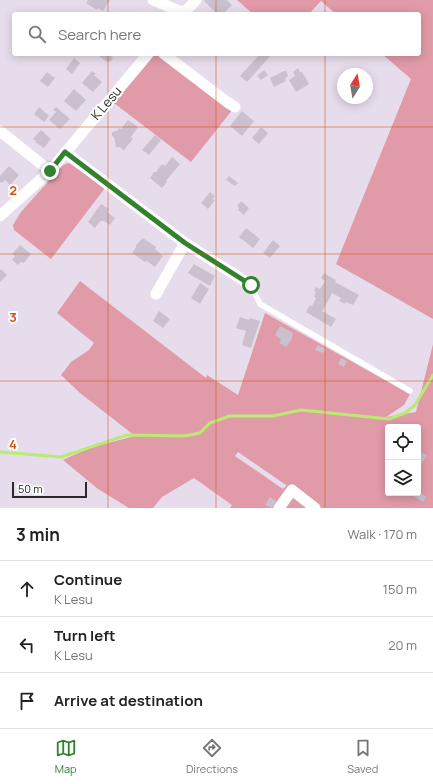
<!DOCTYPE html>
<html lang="en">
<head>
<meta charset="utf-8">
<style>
  body { margin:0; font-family:Manrope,sans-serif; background:#f2f2f2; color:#222 }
  .controls { position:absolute; right:12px; bottom:12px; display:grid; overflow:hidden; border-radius:4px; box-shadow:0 2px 10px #0003 }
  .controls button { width:36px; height:36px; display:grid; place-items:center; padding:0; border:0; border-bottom:1px solid #e0e0e0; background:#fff; color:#222; font:20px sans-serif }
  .compass { position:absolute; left:337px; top:68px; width:36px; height:36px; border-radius:50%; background:#fff; box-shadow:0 2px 10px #0003; rotate:11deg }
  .scale { position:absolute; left:12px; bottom:10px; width:75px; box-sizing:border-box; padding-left:4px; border:2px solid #2a2a2a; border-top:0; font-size:11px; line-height:14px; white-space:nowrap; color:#2a2a2a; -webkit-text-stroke:3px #fff; paint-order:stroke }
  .stop { position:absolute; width:12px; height:12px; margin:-9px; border:3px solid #33812f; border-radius:50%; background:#fff }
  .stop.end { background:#33812f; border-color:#fff; box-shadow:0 1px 4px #0008 }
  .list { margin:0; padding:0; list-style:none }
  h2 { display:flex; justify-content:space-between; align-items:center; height:52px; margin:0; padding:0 16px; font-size:17px }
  h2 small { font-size:13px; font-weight:400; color:#767676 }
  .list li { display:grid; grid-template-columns:26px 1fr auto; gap:12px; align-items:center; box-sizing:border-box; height:56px; padding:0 16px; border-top:1px solid #e0e0e0 }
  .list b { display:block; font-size:15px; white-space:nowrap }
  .list p { margin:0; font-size:13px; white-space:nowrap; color:#767676 }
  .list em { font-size:13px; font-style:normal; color:#767676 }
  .icon { flex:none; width:22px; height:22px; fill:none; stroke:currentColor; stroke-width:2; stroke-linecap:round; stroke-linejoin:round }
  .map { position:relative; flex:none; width:433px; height:508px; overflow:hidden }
  .search { position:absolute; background:#fff; box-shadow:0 2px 10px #0003; left:12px; right:12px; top:12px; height:44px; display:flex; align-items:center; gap:10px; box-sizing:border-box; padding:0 14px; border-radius:4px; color:#767676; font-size:15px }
  .sheet { height:220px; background:#fff }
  nav { display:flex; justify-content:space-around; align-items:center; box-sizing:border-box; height:56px; border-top:1px solid #e0e0e0; background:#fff; font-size:11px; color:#767676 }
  nav a { display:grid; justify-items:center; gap:2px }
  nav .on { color:#33812f }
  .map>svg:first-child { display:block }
</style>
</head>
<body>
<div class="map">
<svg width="433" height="508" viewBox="0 0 433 508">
  <rect width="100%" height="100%" fill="#e7dcec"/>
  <g fill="#e19aa8" fill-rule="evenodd">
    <path d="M237 0H433V319L336 264 411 79 382 54H419V14H336L321 1 309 14H253Z"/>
    <path d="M155 54H160L233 109 191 162 114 103Z"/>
    <path d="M69 163 105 188 51 259 14 230 13 225 21 212 63 165Z"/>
    <path d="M80 281 206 378 207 375 238 395 265 313 410 394 404 405 386 417 416 412 433 344V508H230L232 505 194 478 162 497 153 508H129L98 489 63 460 89 448 135 436 80 393 61 375 71 362 89 350 94 343 57 313ZM388 427H418V493H388ZM238 452 286 485H287L283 489 235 456Z"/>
  </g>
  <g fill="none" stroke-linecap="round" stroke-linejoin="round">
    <path stroke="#b9eb71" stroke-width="3" d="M0 452 61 457 127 435 184 436 200 433 210 423 230 416H273L301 410 389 419 405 413 415 405 433 375"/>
  </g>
  <g fill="#cbc1ce">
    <path d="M88 0H110L103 11 98 8 97 10 86 3Z"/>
    <path d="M205 0H227L232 5 223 14H217L204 1Z"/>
    <path d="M96 54H113L111 56 113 58 111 61 107 62Z"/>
    <path d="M260 54H272L247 82 240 76Z"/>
    <path d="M74 58 80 63 72 74 66 69Z"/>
    <path d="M298 68 300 72H302L309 84 296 92 289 80 295 76 293 72Z"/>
    <path d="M264 70 268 75 261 80 257 76Z"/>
    <path d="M92 71 96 74 94 75 102 82 93 92 82 83Z"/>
    <path d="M284 71H286L288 76 285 79 286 81 274 87 270 78Z"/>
    <path d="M47 72 55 78 48 87 40 81Z"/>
    <path d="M74 89 86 100 76 111 64 101Z"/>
    <path d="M39 107 49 116 44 122 34 114Z"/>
    <path d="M56 107 70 119 60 129 49 120 56 112 53 110Z"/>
    <path d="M242 111 254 121 242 136 230 126Z"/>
    <path d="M128 120 138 127 131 137 133 139 124 150H123L120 147H116L114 137 112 136V133L114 131H117L119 128 121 129Z"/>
    <path d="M261 127 268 133 259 144 252 138Z"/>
    <path d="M41 130 51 139 44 148 35 142 36 141 33 139Z"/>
    <path d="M155 135 161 140 149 155 142 150Z"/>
    <path d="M172 157 180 164 166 181 167 182 162 188 150 178 154 172H156L162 164 165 166Z"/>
    <path d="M9 166 19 175 10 185 5 180 2 183 0 182V176Z"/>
    <path d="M229 176 238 183 235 186 226 180Z"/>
    <path d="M210 192 215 196 212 199 215 200 208 209 201 203Z"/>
    <path d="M241 201 249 208 244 215 238 210 239 208 237 206Z"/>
    <path d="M101 204 109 209 107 212 115 218 110 225 104 221H100L95 228 88 222Z"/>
    <path d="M246 228 260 239 253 248 239 237Z"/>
    <path d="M143 238 156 247 155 249 163 256 155 267 147 261 145 262 132 253 136 247V245Z"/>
    <path d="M273 240 280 246 270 258 263 253Z"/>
    <path d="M20 245 31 254 24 263 21 262 18 265 12 260 15 256 12 254Z"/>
    <path d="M194 264 215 276 210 286 188 273Z"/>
    <path d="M1 269 7 275 0 282V270Z"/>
    <path d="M324 273 336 280 335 282 359 295 353 305 346 302 345 304 339 301 341 298 332 293 329 299 322 311 336 319 331 327 306 312 310 305 312 306 316 298 314 297 316 292 314 291 316 287 320 289 325 281 321 278Z"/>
    <path d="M200 283 209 289 200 304 191 298Z"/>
    <path d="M159 311 170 319 163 328 153 321Z"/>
    <path d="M240 317 249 320 250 318 260 321 251 348 242 345 246 331 236 328Z"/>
    <path d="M280 326 293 333 292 339 286 347 279 343 281 339 275 335Z"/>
    <path d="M318 345 326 349 323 353 315 350Z"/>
    <path d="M341 358 347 361 344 367 338 364Z"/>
    <path d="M422 452 427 456 421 464 418 462V458Z"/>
    <path d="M418 491 426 497 423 502 414 496 418 493Z"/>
    <path d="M270 497 276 501 272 508 265 505Z"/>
  </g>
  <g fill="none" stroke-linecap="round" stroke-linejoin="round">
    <path stroke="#fff" stroke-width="5.5" d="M251 285 260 304 410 391"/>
    <g stroke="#fff" stroke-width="11">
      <path d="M153 0 184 13"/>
      <path d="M183 14 196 0"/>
      <path d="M164 54 227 102 235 107"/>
      <path d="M0 131 50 171"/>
      <path d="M65 152 185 243 251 285"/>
      <path d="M0 216 50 171 148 54"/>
      <path d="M156 294 185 243"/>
      <path d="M279 508 292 490 315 508"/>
    </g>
  </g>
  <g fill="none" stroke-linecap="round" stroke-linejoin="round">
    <path stroke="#33812f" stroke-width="5" d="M50 171 65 152 185 243 251 285"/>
  </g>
  <path fill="none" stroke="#d5540f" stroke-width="1" stroke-opacity="0.55" d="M108 0V14M216 0V14M325 0V14M108 54V508M216 54V508M325 54V508M0 127H433M0 254H433M0 381H433"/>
  <g text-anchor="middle" stroke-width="4" stroke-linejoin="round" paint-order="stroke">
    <g font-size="13" fill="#2a2a2a" stroke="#fff">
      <text transform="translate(106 103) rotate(-50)" y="5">K Lesu</text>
    </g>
  </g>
  <g font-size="13" text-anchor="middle" font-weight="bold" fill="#d5540f" stroke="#fff" stroke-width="4" stroke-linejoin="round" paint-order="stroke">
    <text x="13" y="195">2</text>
    <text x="13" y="322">3</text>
    <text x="13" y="449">4</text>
  </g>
</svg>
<div class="controls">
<button><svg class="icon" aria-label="locate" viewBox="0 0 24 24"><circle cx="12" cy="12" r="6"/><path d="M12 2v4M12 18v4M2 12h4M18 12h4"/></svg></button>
<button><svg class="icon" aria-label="layers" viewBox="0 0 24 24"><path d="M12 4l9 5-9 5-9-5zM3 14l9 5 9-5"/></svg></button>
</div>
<svg class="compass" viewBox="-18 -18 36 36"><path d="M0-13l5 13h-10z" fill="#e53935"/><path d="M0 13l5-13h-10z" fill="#767676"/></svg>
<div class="scale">50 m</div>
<div class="stop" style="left:251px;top:285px"></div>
<div class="stop end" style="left:50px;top:171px"></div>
<div class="search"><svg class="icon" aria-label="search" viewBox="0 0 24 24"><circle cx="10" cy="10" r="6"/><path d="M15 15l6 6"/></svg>Search here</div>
</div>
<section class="sheet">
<h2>3 min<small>Walk · 170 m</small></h2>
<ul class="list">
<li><svg class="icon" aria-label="ahead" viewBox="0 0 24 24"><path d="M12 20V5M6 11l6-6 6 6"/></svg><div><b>Continue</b><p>K Lesu</p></div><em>150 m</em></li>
<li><svg class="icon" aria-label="left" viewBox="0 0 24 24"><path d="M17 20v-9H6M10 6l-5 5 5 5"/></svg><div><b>Turn left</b><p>K Lesu</p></div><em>20 m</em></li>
<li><svg class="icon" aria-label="arrive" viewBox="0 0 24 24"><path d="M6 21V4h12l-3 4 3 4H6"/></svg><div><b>Arrive at destination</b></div></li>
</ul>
</section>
<nav>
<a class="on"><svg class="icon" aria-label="map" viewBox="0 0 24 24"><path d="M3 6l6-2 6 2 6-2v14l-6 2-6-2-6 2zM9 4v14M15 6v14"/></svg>Map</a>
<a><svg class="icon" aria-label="directions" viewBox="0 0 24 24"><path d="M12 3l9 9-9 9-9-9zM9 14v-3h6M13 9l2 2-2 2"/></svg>Directions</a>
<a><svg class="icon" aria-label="saved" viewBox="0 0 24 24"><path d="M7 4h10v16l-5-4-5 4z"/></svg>Saved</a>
</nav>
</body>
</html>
